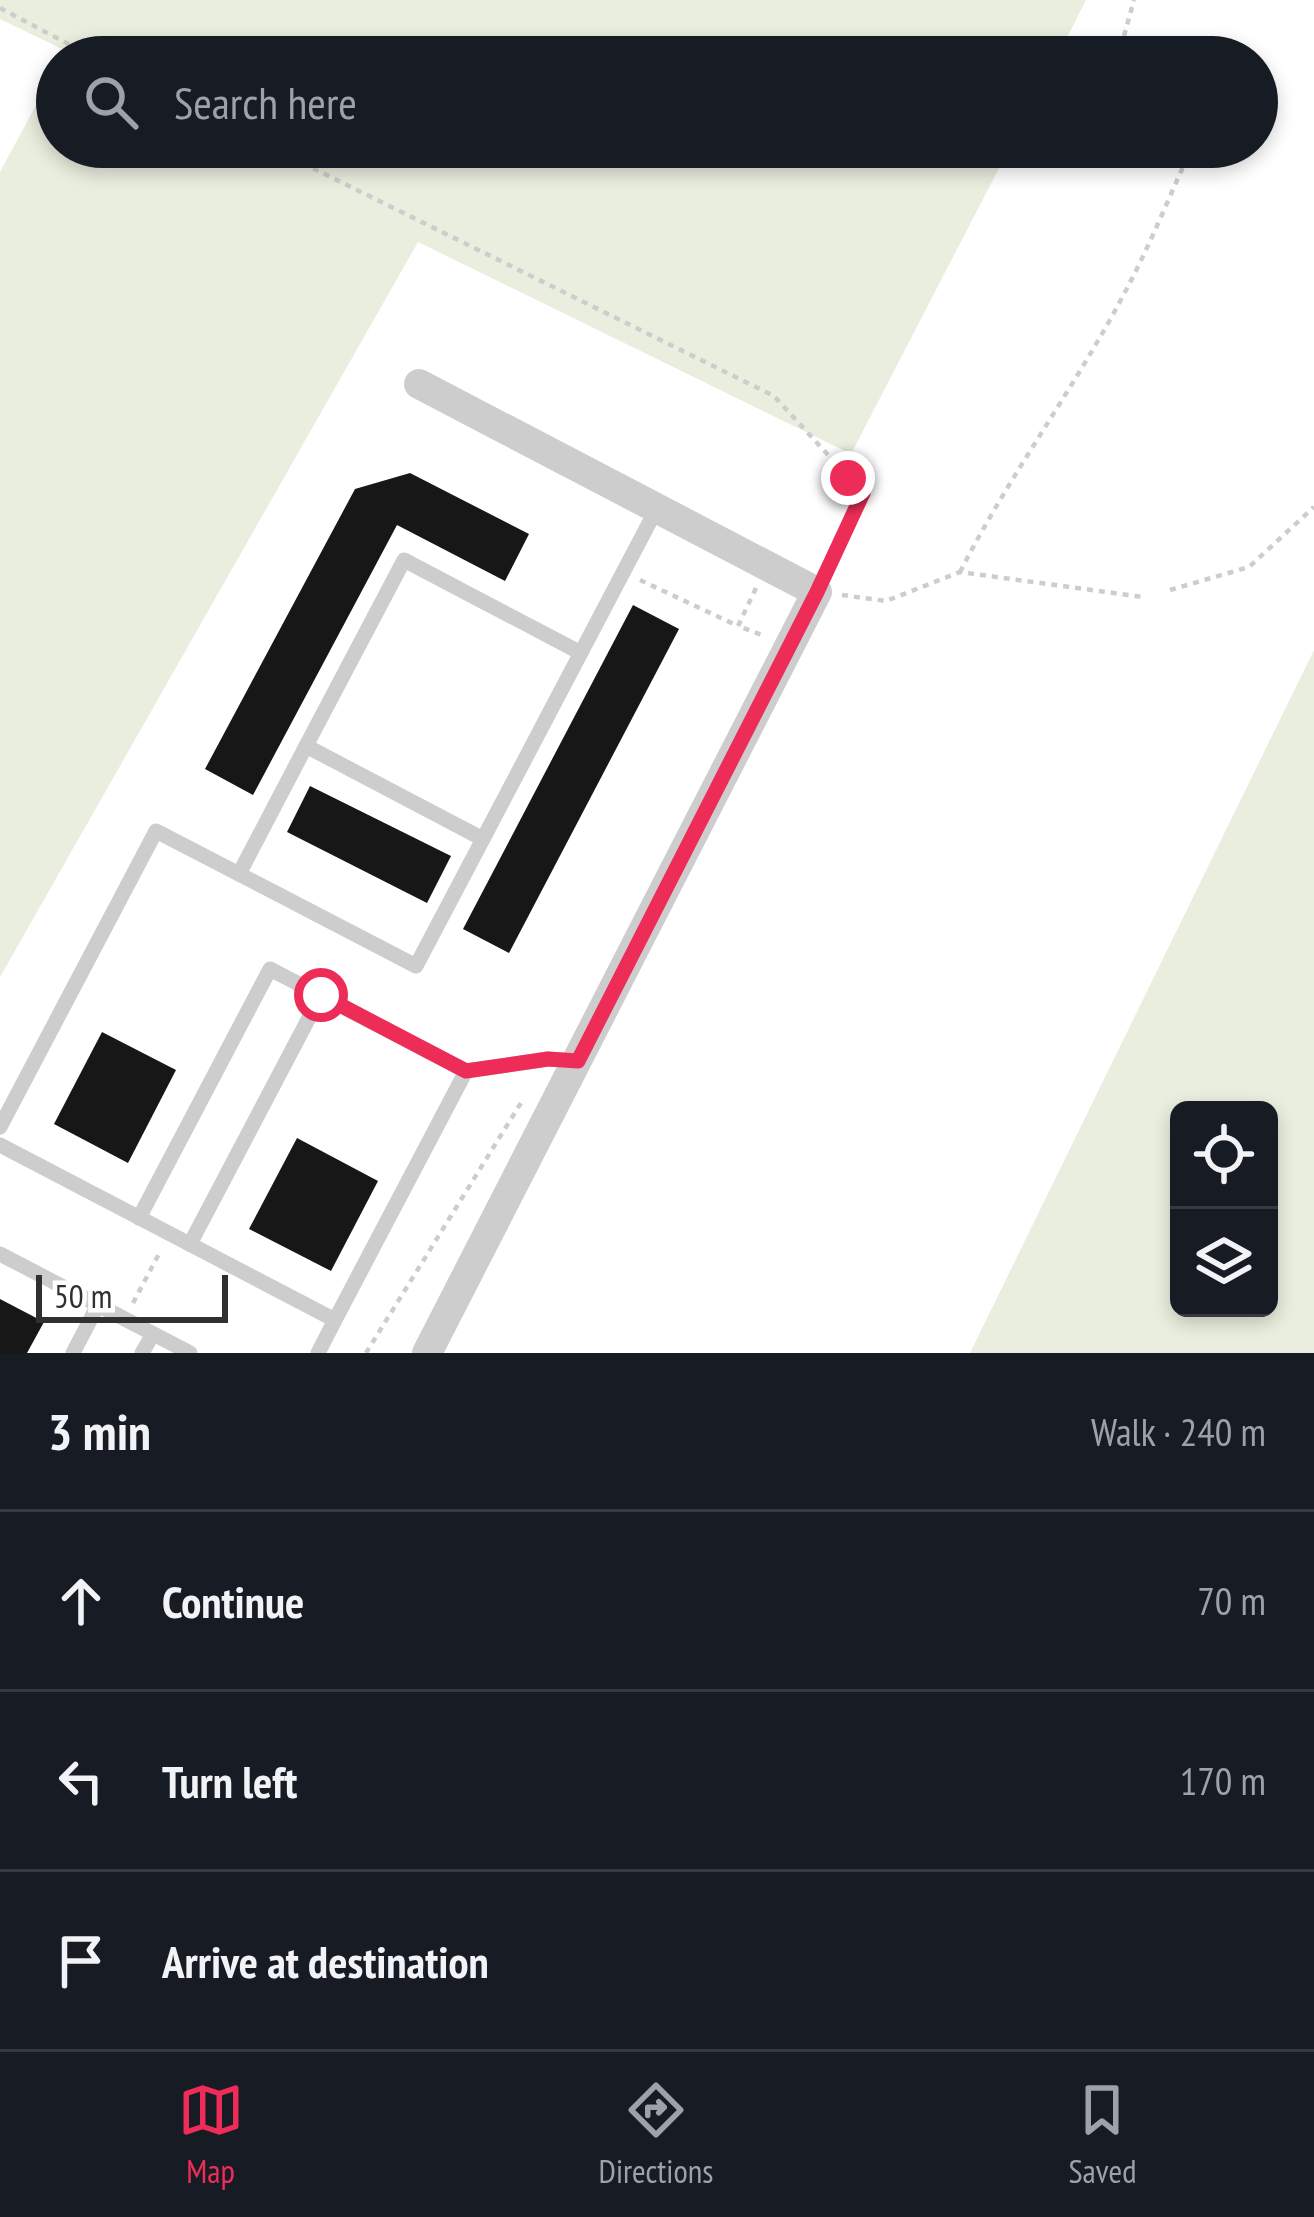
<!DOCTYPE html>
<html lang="en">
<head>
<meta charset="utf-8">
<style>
  body { margin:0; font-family:"PT Sans Narrow",sans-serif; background:#242831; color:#f1f3f6 }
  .controls { position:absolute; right:36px; bottom:36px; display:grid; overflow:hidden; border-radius:18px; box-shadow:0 6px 18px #0003 }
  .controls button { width:108px; height:108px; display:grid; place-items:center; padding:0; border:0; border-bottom:3px solid #363941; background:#171b24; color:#f1f3f6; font:60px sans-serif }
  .scale { position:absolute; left:36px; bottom:30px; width:192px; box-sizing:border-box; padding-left:12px; border:6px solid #303030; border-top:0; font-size:33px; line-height:42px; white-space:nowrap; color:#303030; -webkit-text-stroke:9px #fff; paint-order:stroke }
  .stop { position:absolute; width:36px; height:36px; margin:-27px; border:9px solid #ed2d58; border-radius:50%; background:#fff }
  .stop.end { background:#ed2d58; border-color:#fff; box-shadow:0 3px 12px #0008 }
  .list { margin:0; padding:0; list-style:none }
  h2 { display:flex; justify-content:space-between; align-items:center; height:156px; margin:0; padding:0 48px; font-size:51px }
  h2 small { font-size:39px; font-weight:400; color:#9ea1a6 }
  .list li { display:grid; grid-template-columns:78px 1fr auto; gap:36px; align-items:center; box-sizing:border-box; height:180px; padding:0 48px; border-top:3px solid #363941 }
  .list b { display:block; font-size:45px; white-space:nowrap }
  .list em { font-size:39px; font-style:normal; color:#9ea1a6 }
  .icon { flex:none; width:66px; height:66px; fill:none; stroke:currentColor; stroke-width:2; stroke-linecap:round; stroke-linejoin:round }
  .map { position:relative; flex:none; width:1314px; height:1353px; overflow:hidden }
  .search { position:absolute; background:#171b24; box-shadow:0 6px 18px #0003; left:36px; right:36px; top:36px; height:132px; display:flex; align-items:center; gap:30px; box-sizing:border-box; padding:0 42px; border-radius:66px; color:#9ea1a6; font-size:45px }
  .sheet { height:696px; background:#171b24 }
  nav { display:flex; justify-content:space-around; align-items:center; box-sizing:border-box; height:168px; border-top:3px solid #363941; background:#171b24; font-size:33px; color:#9ea1a6 }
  nav a { display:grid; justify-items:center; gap:6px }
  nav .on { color:#ed2d58 }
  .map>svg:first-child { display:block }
</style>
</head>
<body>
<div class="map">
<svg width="1314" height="1353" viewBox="0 0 1314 1353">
  <rect width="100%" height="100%" fill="#fff"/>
  <g fill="#e9eede" fill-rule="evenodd">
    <path d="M0 0H1086L1057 57H62L64 50 0 19Z"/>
    <path d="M57 66V147H1010L851 454 418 242 0 977V172Z"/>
    <path d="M1314 650V1353H970ZM1269 1110V1308H1179V1110Z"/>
  </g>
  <g fill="#171717">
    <path d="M410 473 529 534 505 581 397 525 253 795 205 769 355 489Z"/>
    <path d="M633 605 679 629 509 953 463 929Z"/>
    <path d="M310 786 451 856 427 903 287 832Z"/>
    <path d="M102 1032 176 1070 128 1163 54 1124Z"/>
    <path d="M297 1138 378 1181 331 1271 249 1229Z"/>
    <path d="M0 1299 44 1322 27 1353H0Z"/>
  </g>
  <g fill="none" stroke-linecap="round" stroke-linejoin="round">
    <g stroke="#cdcdcd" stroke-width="4.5" stroke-dasharray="6 6" stroke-linecap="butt">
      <path d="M0 8 93 57"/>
      <path d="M1131 57 1122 43 1134 0"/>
      <path d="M270 147 774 396 863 493 829 566"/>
      <path d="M960 572C1009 476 1074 389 1124 294 1147 251 1166 205 1186 160L1187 147"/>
      <path d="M640 580 738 626"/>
      <path d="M756 588 738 626 762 635"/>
      <path d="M1170 590 1249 567 1314 507"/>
      <path d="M842 595 886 601 960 572 1143 597"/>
      <path d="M133 1303 161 1250"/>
      <path d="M366 1353 524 1098"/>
    </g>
    <g stroke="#cdcdcd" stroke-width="15">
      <path d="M581 653 404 560 306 746 483 839 657 508"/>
      <path d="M239 874 416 966 483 839"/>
      <path d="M0 1127 156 831 239 874 306 746"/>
      <path d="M0 1145 335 1320 466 1071"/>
      <path d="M139 1218 270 969 466 1071 548 1059 577 1061"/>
      <path d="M190 1244 321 995"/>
      <path d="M0 1254 98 1305"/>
      <path d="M73 1353 98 1305 190 1353"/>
      <path d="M142 1353 153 1334"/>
      <path d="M318 1353 335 1320"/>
    </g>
    <path stroke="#cdcdcd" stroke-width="30" d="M419 384 817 592 427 1353"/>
  </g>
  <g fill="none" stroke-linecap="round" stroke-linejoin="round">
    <path stroke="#ed2d58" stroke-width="15" d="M321 995 466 1071 548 1059 578 1061 817 592 863 493 848 478"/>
  </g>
</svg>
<div class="controls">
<button><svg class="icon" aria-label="locate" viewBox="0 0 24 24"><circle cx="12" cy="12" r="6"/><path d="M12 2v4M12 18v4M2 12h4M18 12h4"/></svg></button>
<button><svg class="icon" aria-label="layers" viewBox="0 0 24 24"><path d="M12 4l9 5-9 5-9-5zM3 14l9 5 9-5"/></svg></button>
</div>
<div class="scale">50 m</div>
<div class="stop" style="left:321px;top:995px"></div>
<div class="stop end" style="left:848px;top:478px"></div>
<div class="search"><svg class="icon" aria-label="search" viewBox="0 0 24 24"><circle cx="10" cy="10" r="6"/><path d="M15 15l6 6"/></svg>Search here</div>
</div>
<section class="sheet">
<h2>3 min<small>Walk · 240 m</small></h2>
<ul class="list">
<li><svg class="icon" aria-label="ahead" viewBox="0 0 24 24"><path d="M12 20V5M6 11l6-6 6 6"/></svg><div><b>Continue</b></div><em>70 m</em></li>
<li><svg class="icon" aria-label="left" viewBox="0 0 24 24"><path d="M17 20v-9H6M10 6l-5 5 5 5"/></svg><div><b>Turn left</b></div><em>170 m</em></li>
<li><svg class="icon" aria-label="arrive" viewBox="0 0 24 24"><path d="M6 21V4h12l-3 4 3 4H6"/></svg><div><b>Arrive at destination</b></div></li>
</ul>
</section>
<nav>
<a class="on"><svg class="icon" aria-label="map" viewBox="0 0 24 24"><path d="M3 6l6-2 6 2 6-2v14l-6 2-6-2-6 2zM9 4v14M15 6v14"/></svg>Map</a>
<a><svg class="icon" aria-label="directions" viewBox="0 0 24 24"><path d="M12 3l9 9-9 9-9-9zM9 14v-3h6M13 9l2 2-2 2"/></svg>Directions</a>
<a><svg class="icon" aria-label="saved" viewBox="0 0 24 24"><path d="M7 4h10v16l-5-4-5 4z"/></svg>Saved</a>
</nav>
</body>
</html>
